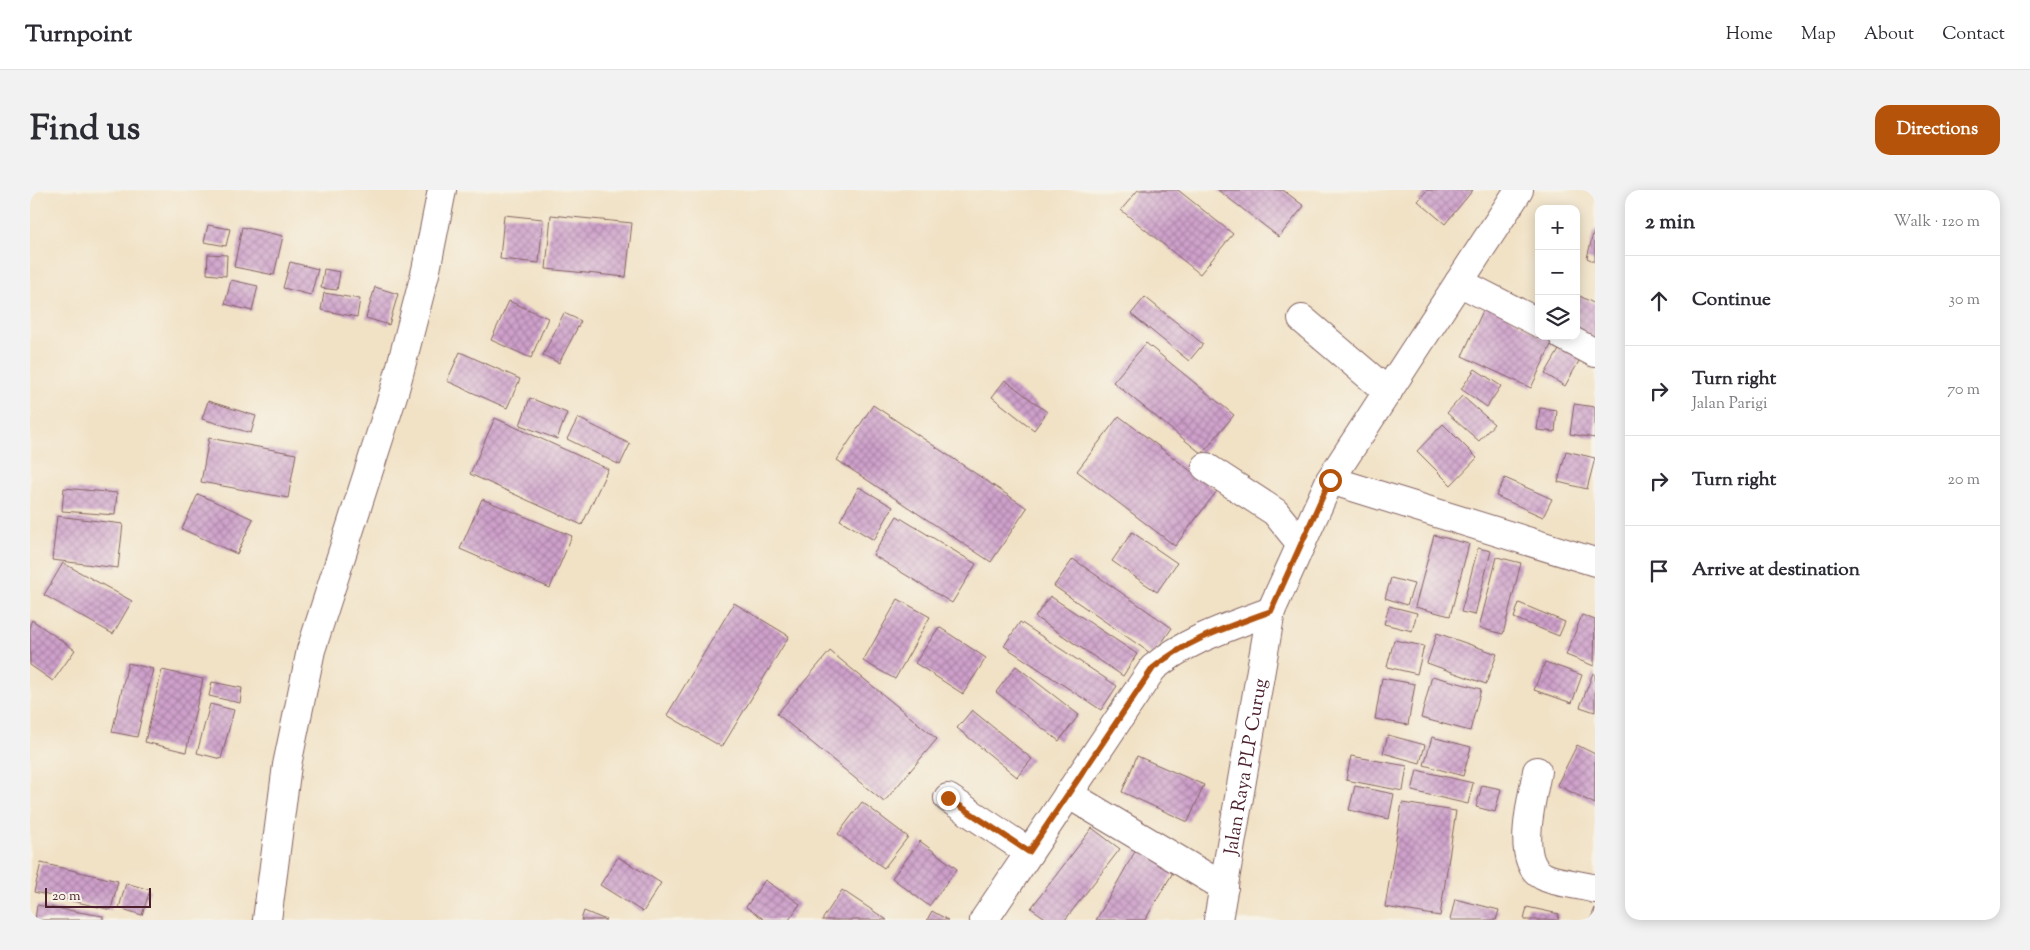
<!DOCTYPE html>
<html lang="en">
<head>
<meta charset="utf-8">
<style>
  body { margin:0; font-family:"Sorts Mill Goudy",serif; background:#f2f2f3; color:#2b2b33 }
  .controls { position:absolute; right:15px; top:15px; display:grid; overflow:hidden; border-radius:10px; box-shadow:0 2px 12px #0003 }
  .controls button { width:45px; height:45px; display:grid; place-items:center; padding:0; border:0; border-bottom:1px solid #e1e1e2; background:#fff; color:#2b2b33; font:25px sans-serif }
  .scale { position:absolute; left:15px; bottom:12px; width:106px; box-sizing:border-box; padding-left:5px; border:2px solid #4a1f2b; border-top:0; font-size:14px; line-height:18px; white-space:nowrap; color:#4a1f2b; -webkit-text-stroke:4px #f7f3e8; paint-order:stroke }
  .stop { position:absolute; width:15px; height:15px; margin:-11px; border:4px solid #b45309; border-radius:50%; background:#fff }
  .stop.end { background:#b45309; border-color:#fff; box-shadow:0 1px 5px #0008 }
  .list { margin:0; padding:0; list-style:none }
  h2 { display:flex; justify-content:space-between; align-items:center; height:65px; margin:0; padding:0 20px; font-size:21px }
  h2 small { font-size:16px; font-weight:400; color:#7c7c81 }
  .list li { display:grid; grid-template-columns:32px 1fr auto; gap:15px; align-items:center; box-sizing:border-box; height:90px; padding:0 20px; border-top:1px solid #e1e1e2 }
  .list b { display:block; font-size:19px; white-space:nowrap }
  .list p { margin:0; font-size:16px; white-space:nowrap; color:#7c7c81 }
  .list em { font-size:16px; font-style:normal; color:#7c7c81 }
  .icon { flex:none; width:28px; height:28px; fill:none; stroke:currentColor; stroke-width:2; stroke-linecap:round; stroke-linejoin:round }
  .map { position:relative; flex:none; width:1565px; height:730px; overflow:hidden; border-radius:15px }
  header { display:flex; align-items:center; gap:30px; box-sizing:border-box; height:70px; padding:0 25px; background:#fff; border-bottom:1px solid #e1e1e2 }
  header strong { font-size:24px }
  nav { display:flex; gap:28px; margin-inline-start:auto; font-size:18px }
  .intro { display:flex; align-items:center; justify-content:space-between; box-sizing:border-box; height:120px; padding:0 30px }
  h1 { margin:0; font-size:35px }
  .button { padding:12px 22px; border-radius:15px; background:#b45309; color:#fff; font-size:18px; font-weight:700 }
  main { display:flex; gap:30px; padding:0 30px }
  aside { flex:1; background:#fff; border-radius:15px; box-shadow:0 2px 12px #0003 }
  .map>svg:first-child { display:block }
</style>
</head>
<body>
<header>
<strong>Turnpoint</strong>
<nav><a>Home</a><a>Map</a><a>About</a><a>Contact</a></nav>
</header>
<div class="intro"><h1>Find us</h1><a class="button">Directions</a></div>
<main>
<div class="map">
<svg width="1565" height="730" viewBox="0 0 1565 730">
  <defs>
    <pattern id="building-cross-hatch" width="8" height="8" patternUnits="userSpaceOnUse" patternTransform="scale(1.25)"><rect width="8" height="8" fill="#cea0cb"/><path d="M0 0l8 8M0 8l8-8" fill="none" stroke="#a982a5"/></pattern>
  </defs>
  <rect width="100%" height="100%" fill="#f7f3e8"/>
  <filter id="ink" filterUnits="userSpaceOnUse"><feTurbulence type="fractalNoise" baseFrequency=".02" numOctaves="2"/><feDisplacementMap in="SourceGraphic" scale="10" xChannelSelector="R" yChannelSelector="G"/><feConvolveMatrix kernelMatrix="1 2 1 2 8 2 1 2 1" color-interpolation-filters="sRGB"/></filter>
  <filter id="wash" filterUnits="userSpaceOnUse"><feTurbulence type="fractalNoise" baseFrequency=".0096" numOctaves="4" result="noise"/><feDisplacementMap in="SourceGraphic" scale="20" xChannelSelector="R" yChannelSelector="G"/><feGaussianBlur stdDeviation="1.12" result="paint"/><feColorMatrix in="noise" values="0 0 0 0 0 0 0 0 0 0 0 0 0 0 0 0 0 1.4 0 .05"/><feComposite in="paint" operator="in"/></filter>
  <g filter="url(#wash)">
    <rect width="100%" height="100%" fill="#f1e2c6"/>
    <g id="blocks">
      <g fill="url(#building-cross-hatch)">
        <path d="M1108 0H1148L1203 44 1170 84 1091 20Z"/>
        <path d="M1188 0H1253L1274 16 1249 47Z"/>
        <path d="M1397 0H1443L1415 34 1388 11Z"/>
        <path d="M474 25 513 29 509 73 470 69Z"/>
        <path d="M521 25 602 33 596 87 516 79Z"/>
        <path d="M178 35 200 39 196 56 174 52Z"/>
        <path d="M212 37 253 46 244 85 204 77Z"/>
        <path d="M1564 40H1565V72L1557 68Z"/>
        <path d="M178 64 197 65 196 86 177 84Z"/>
        <path d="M260 72 288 79 281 105 253 98Z"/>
        <path d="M294 79 310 82 307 100 291 98Z"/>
        <path d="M201 90 228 96 222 121 195 114Z"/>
        <path d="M345 97 368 104 359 135 336 128Z"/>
        <path d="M294 103 330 109 327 127 291 120Z"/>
        <path d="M1546 104 1565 114V154L1546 144Z"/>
        <path d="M1115 107 1173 154 1159 171 1101 124Z"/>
        <path d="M479 111 518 128 501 168 461 150Z"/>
        <path d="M1457 112 1509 146H1525L1501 198 1432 166Z"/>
        <path d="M534 123 551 131 529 173 513 165Z"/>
        <path d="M1116 153 1204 225 1172 264 1083 192Z"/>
        <path d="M1533 153 1553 164 1535 196 1515 184Z"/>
        <path d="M430 162 490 189 477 218 417 191Z"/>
        <path d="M1445 179 1471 196 1457 217 1431 199Z"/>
        <path d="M975 190 1017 222 1004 240 962 207Z"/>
        <path d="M1432 206 1464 234 1449 251 1417 223Z"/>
        <path d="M500 208 537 223 527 249 490 235Z"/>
        <path d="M178 211 226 226 221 243 172 229Z"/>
        <path d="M1544 214 1565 217V248L1540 244Z"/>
        <path d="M843 215 997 318 961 372 807 270Z"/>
        <path d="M1510 218 1527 220 1525 242 1507 240Z"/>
        <path d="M1089 226 1187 301 1145 356 1047 281Z"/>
        <path d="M465 228 578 279 552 335 440 284Z"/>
        <path d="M548 228 600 254 590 275 537 249Z"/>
        <path d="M1413 234 1447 268 1421 295 1387 261Z"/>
        <path d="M179 248 266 264 258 308 171 292Z"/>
        <path d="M1536 261 1565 268 1557 299 1528 292Z"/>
        <path d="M1475 288 1522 309 1513 327 1466 306Z"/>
        <path d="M829 297 863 317 844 350 810 330Z"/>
        <path d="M34 298 87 303 85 325 32 321Z"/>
        <path d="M168 304 223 329 207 364 152 339Z"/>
        <path d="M452 309 542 346 520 398 430 359Z"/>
        <path d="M27 326 93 334 88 378 22 370Z"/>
        <path d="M867 326 946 374 922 413 843 365Z"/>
        <path d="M1102 342 1147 373 1127 402 1082 371Z"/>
        <path d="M1404 345 1439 354 1420 426 1385 417Z"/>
        <path d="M1448 358 1461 361 1445 425 1431 422Z"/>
        <path d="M1467 367 1491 373 1473 444 1449 438Z"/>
        <path d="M1043 369 1142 438 1123 465 1024 396Z"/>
        <path d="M33 373 102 411 83 444 14 405Z"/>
        <path d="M1361 388 1384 394 1377 415 1355 408Z"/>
        <path d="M1020 406 1107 464 1093 486 1005 427Z"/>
        <path d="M868 409 900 427 865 489 833 471Z"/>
        <path d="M704 413 759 446 692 557 637 525Z"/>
        <path d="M1489 413 1535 432 1529 446 1484 428Z"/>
        <path d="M1359 416 1387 423 1382 441 1354 434Z"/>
        <path d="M1552 425 1565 430 1564 476 1536 465Z"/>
        <path d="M2 430 45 460 23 491 0 475V434Z"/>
        <path d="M990 432 1087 496 1071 520 974 456Z"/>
        <path d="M909 437 956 468 933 504 885 473Z"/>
        <path d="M1407 443 1467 464 1456 494 1397 473Z"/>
        <path d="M1364 450 1394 456 1387 484 1357 477Z"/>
        <path d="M800 461 907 549 854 612 747 524Z"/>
        <path d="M1515 472 1552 485 1542 513 1504 500Z"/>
        <path d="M98 473 123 479 107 547 82 542Z"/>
        <path d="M986 476 1049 525 1029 551 966 502Z"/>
        <path d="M132 480 173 489 156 562 115 552Z"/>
        <path d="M1563 483 1565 484V522L1550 517Z"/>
        <path d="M1402 486 1451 499 1440 541 1391 528Z"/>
        <path d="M1352 488 1385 494 1378 535 1345 529Z"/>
        <path d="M182 492 212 498 210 513 179 506Z"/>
        <path d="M180 514 204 520 191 569 167 563Z"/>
        <path d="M942 520 1002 569 987 587 927 538Z"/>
        <path d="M1358 545 1395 555 1390 573 1353 563Z"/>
        <path d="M1402 547 1441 557 1433 586 1394 575Z"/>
        <path d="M1547 555 1565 564V614L1527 595Z"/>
        <path d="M1107 566 1174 595 1158 632 1092 602Z"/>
        <path d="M1321 566 1377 576 1373 601 1316 590Z"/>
        <path d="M1387 580 1443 593 1438 614 1382 601Z"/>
        <path d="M1452 595 1471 599 1465 622 1446 617Z"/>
        <path d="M1325 596 1364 604 1359 629 1319 620Z"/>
        <path d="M832 612 878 647 854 678 808 644Z"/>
        <path d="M1372 613 1426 621 1410 726 1355 717Z"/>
        <path d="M1062 638 1090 659 1035 730H1018L1001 718Z"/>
        <path d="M890 651 927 679 899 716 862 688Z"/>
        <path d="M1107 658 1145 679 1115 730H1066Z"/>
        <path d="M588 667 631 693 613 722 570 695Z"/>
        <path d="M11 673 88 691 81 720 4 702Z"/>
        <path d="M735 690 770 714 759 730H735L716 717Z"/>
        <path d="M96 693 120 700 112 725 89 718Z"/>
        <path d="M812 700 857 730H792Z"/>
        <path d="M1425 709 1469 720 1466 730H1420Z"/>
        <path d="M7 715 73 726V730H5Z"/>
        <path d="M1497 717 1529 724 1528 730H1494Z"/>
        <path d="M1565 718V730H1560Z"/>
        <path d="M554 721 576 730H551Z"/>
        <path d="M902 721 918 730H897Z"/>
      </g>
    </g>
  </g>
  <g filter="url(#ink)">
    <use href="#blocks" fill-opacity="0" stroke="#846361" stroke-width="1"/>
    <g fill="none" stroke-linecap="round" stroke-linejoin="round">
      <defs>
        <g id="minor">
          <path d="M1429 92 1509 133"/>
          <path d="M1272 129 1358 202"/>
          <path d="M1533 146 1565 163"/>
          <path d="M1176 277 1245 322 1271 354"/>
          <path d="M1300 290 1565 372"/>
          <path d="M1507 581C1503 607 1484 671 1513 686 1525 693 1550 694 1565 699"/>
          <path d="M1038 604 1194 697"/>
          <path d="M918 608 999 662"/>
          <path d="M237 730 257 575 281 460 365 199 396 80 412 0"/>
          <path d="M954 730 1123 478C1158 449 1199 437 1241 421"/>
        </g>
        <g id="major">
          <path id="s1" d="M1188 730 1241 421 1300 290 1489 0"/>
        </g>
      </defs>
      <use href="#minor" stroke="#846361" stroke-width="30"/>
      <use href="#major" stroke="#846361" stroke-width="30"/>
      <use href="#minor" stroke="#fff" stroke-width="28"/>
      <use href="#major" stroke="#fff" stroke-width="28"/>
    </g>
  </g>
  <g fill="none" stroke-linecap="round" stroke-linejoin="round" filter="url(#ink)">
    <path stroke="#b45309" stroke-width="6" d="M918 608 999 662 1123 478C1158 449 1199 437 1241 421L1300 290"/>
  </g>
  <g text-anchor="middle" stroke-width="4" stroke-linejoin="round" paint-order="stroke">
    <g font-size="19" fill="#4a1f2b" stroke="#f7f3e8">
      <text dy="7" stroke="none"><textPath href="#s1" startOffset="156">Jalan Raya PLP Curug</textPath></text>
    </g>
  </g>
</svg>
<div class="controls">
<button>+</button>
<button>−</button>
<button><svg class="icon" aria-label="layers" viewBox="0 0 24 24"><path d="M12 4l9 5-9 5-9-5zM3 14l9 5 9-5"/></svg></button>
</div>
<div class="scale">20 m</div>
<div class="stop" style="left:1300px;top:290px"></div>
<div class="stop end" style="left:918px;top:608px"></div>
</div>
<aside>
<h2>2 min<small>Walk · 120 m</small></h2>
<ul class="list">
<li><svg class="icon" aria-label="ahead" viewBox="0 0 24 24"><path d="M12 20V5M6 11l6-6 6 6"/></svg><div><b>Continue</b></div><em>30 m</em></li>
<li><svg class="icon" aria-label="right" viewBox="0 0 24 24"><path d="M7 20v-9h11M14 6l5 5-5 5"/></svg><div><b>Turn right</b><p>Jalan Parigi</p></div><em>70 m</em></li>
<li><svg class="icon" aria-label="right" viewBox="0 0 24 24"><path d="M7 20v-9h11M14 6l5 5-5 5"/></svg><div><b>Turn right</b></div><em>20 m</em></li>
<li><svg class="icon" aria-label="arrive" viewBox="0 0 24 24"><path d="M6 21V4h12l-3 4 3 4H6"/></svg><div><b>Arrive at destination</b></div></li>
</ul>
</aside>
</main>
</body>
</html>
